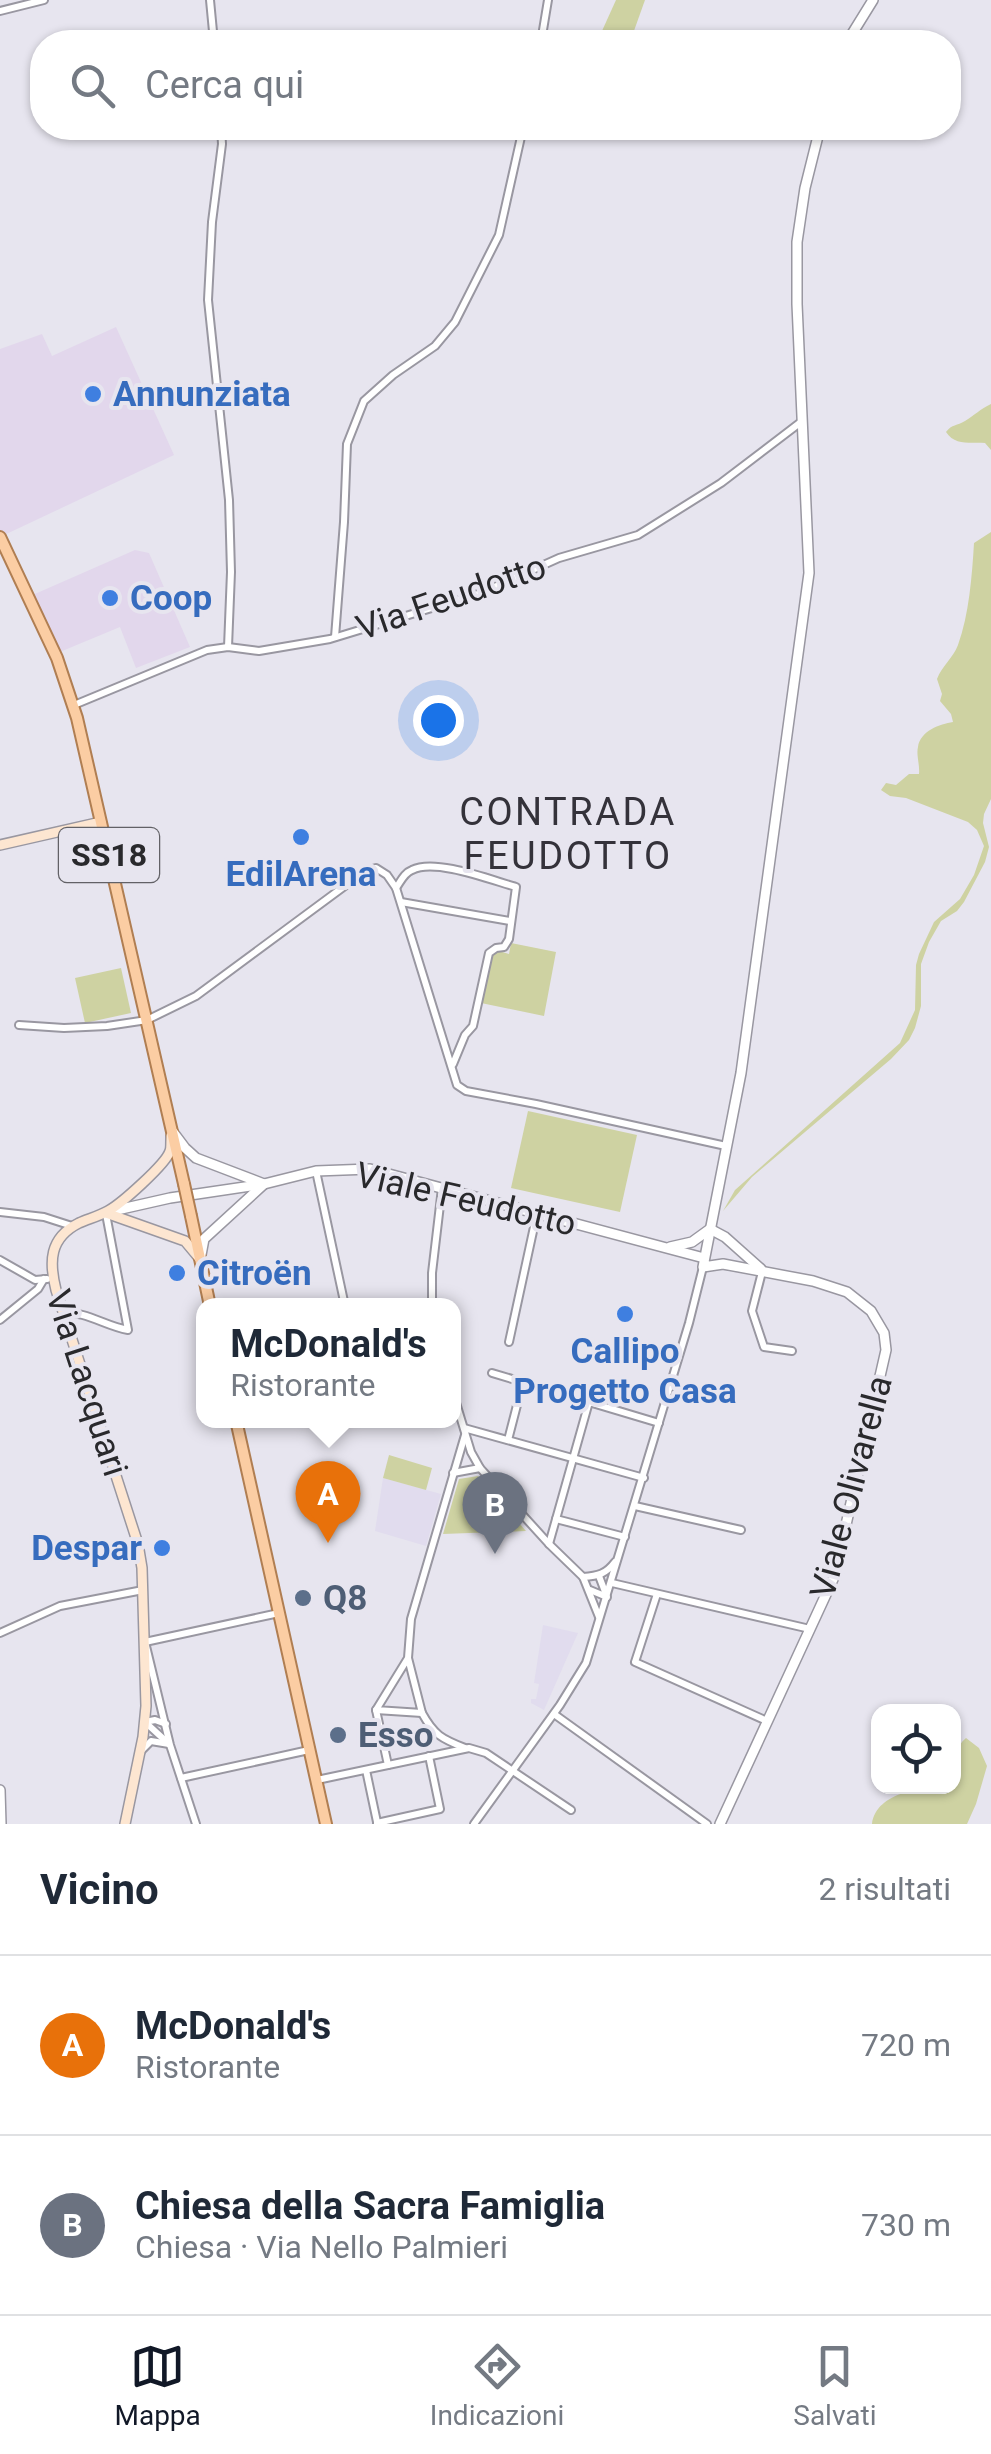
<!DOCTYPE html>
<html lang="it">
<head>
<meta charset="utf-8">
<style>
  body { margin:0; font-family:Roboto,sans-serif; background:#f2f2f3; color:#1f2937 }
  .controls { position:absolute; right:30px; bottom:30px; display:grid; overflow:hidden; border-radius:20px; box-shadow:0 2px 8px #0004 }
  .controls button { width:90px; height:90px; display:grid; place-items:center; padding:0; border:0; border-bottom:2px solid #e0e1e3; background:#fff; color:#1f2937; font:50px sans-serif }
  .you { position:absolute; left:438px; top:720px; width:35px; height:35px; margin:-25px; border:8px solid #fff; border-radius:50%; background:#1a73e8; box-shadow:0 0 0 15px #1a73e833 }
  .badge { display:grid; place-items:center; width:65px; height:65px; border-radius:50%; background:#111827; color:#fff; font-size:32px; font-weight:700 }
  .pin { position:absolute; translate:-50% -82px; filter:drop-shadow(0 2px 5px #0008) }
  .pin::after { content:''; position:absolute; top:52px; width:35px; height:30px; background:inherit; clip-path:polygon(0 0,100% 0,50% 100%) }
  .popup { position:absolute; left:196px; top:1298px; width:265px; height:130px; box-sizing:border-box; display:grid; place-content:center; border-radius:20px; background:#fff; filter:drop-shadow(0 2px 8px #0005); font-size:32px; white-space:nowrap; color:#747a83 }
  .popup b { font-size:38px; color:#1f2937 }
  .popup::after { content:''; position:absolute; left:50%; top:100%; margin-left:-20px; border:20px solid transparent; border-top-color:#fff }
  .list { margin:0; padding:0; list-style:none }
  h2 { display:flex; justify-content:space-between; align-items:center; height:130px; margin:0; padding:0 40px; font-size:42px }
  h2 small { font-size:32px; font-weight:400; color:#747a83 }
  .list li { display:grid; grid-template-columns:65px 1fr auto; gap:30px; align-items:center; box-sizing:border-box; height:180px; padding:0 40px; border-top:2px solid #e0e1e3 }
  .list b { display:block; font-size:38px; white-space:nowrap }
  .list p { margin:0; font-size:32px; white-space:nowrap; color:#747a83 }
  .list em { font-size:32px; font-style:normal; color:#747a83 }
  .icon { flex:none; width:55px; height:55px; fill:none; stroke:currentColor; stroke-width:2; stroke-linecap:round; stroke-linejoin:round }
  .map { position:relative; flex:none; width:991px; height:1824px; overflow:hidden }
  .search { position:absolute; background:#fff; box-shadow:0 2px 8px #0004; left:30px; right:30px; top:30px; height:110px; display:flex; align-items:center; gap:25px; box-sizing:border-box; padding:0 35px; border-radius:40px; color:#747a83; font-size:38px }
  .sheet { height:490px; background:#fff }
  nav { display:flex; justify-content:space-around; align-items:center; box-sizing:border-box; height:140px; border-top:2px solid #e0e1e3; background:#fff; font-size:28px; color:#747a83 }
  nav a { display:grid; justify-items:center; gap:5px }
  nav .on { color:#111827 }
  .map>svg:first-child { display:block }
</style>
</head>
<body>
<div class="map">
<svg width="991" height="1824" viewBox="0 0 991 1824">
  <rect width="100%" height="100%" fill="#e7e5ef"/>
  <g fill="#e2d7ec">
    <path d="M116 327 174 455 0 537V349L42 334 52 356Z"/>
    <path d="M135 550 149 553 190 647 136 668 120 627 55 654 28 597Z"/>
  </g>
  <g fill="#e1dcee">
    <path d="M383 1478 441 1494 426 1546 375 1531Z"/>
    <path d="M543 1625 578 1633 544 1710 531 1703V1699H536L539 1684 534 1683Z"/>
  </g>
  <g fill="#ced2a2">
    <path d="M616 0H645L630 42H597Z"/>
    <path d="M991 404V450L985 443C970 442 955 446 946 432 952 424 957 426 965 421 975 415 980 409 991 404Z"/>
    <path d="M991 532V799L984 814 983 823 989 847 985 862 964 902 957 911 941 921 929 942 921 964V1006L915 1028 909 1040 891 1059 752 1177 723 1211 735 1190 900 1043 915 1010 916 965 919 954 934 922 960 899 974 875 984 846 977 830 968 822 906 798 890 796 881 790 886 783 896 785 909 774H919C920 765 916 755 918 747 920 731 940 724 953 722L951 714 940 701 942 694 937 679C942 666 953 658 958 645 969 615 972 576 974 543Z"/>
    <path d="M511 943 556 952 544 1016 481 1003 492 954 499 951 509 954Z"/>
    <path d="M121 968 131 1013 85 1023 75 978Z"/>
    <path d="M528 1111 637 1135 620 1212 511 1188Z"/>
    <path d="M389 1455 432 1468 426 1490 383 1478Z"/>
    <path d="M478 1476 526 1531 443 1534 459 1479Z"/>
    <path d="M966 1738 979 1748 987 1766 976 1804 967 1824H872C876 1791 927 1786 954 1786 954 1770 952 1749 966 1738Z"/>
  </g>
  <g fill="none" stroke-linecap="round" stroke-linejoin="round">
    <defs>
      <g id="minor">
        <path d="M210 0 214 42"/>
        <path d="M0 11 44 0"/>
        <path d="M541 42 548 0"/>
        <path d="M221 128 222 144 212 222 208 300 229 500 231 572 228 647"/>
        <path d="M335 637 344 522 347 444 364 401 393 375 435 346 455 322 499 235 523 128"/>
        <path d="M74 705 207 650 228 647 259 651 330 639 481 593 559 558 638 535 721 483 801 422"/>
        <path d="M396 888C401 881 404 873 412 870 435 858 491 880 516 887L509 939 504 947 496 948 489 953 473 1026 465 1035 453 1064"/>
        <path d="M401 902 510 921"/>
        <path d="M19 1025 64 1028 107 1026 147 1020 196 996 365 871 376 868 387 875 396 888 457 1085 466 1091 536 1104 726 1146"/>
        <path d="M316 1171 345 1306"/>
        <path d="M0 1212 44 1217 72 1226"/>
        <path d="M0 1260 35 1280 47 1279"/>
        <path d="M762 1272 752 1311 764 1347 792 1351"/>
        <path d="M432 1306V1273L442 1188"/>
        <path d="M63 1313C86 1311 105 1326 128 1330L106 1214"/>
        <path d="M0 1320 38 1289 44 1279"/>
        <path d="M509 1342 537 1213"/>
        <path d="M492 1373 659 1423"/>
        <path d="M453 1393 471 1452 480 1468 549 1544 583 1577 599 1617"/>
        <path d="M464 1428 644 1478"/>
        <path d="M508 1440 523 1382"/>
        <path d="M453 1473 480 1468"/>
        <path d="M635 1506 741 1530"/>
        <path d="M556 1519 625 1537"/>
        <path d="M549 1544 589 1402"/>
        <path d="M583 1577C598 1576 606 1574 615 1562"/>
        <path d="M612 1583 810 1629"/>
        <path d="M590 1590 607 1597 599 1576"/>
        <path d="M657 1594 635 1662 767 1721"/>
        <path d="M0 1633 60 1606 143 1590"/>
        <path d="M408 1658 422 1713 376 1710 408 1658 411 1619 465 1435"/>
        <path d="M376 1710 388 1765"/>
        <path d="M422 1713C434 1735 442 1739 465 1748"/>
        <path d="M554 1714 707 1824"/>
        <path d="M166 1724 155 1720 145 1722 169 1744"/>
        <path d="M141 1751 151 1741 169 1744"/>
        <path d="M366 1770 377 1822"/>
        <path d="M181 1778 309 1750"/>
        <path d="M317 1780 469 1748 486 1753 571 1810"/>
        <path d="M377 1823 440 1809 429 1756"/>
        <path d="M196 1824 170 1745 145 1642 279 1613"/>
        <path d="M474 1824 560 1705 586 1663 689 1323 703 1267"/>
      </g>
      <g id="tertiary">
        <path d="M847 42 873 0"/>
        <path d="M173 1132 185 1148 196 1158 264 1184 204 1239 201 1255"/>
        <path d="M108 1212 170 1198 264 1184 316 1171 370 1169 704 1258"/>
        <path d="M670 1247 692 1242 710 1229 725 1237 761 1269"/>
        <path d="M0 1790 1 1824"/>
        <path d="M720 1824 834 1577 886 1350 884 1333 871 1311 847 1292 813 1281 723 1264 703 1267 741 1073 809 573 797 304V242L805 188 820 128"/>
      </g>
      <g id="secondary">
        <path d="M0 845 101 822"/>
        <path d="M106 1213 185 1241 200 1259"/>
        <path d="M125 1824 143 1737 146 1706 142 1568 138 1544 56 1290C49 1262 49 1238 79 1223 88 1219 99 1216 108 1211 121 1204 166 1164 170 1151 171 1149 171 1138 171 1136"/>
      </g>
      <g id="primary">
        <path d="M0 537 57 658 77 718 184 1184"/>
        <path d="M191 1216 210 1306"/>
        <path d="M236 1420 326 1824"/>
      </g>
    </defs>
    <use href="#minor" stroke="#9997a1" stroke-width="10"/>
    <use href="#tertiary" stroke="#9997a1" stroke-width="12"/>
    <use href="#secondary" stroke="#9997a1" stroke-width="12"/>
    <use href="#primary" stroke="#b07e52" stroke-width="14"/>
    <use href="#minor" stroke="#fff" stroke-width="6"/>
    <use href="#tertiary" stroke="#fff" stroke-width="9"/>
    <use href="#secondary" stroke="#fde6d1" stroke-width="9"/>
    <use href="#primary" stroke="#fbcda3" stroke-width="10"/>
    <defs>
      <path id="primary-bridge" d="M184 1184 191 1216"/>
    </defs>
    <use href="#primary-bridge" stroke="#b07e52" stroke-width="14" stroke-linecap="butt"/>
    <use href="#primary-bridge" stroke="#fbcda3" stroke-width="10"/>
  </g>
  <g fill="#3f7fe0" stroke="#e7e5ef" stroke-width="4">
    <circle cx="93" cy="394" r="10"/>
    <circle cx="110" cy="598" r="10"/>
    <circle cx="301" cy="837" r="10"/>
    <circle cx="177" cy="1273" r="10"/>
    <circle cx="625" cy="1314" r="10"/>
    <circle cx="162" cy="1548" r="10"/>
  </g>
  <g fill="#5c6f8a" stroke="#e7e5ef" stroke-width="4">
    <circle cx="303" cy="1598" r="10"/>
    <circle cx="338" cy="1735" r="10"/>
  </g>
  <g text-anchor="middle" stroke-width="8" stroke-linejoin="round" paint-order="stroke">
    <rect fill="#e7e5ef" stroke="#626166" stroke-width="2.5" x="59" y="828" width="100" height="54" rx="8"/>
    <g font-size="32" font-weight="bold" fill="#29292c">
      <text x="109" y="866">SS18</text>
    </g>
    <g font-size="35" font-weight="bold" fill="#366cbe" stroke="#e7e5ef" text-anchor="start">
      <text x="113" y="406">Annunziata</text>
      <text x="130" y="610">Coop</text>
      <text x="301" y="886" text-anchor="middle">EdilArena</text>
      <text x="197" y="1285">Citroën</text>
      <text x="625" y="1363" text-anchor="middle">Callipo<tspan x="625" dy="40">Progetto Casa</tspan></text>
      <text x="142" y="1560" text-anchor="end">Despar</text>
    </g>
    <g font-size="35" fill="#29292c" stroke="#e7e5ef">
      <text transform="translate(451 597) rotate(-19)" y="12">Via Feudotto</text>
      <text transform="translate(466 1199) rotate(13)" y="12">Viale Feudotto</text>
      <text transform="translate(87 1383) rotate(72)" y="12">Via Lacquari</text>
      <text transform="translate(851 1487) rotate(-75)" y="12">Viale Olivarella</text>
    </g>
    <g font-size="35" font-weight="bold" fill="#4e5e75" stroke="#e7e5ef" text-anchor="start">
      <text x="323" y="1610">Q8</text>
      <text x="358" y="1747">Esso</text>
    </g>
    <g font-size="38" letter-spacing="2.5" fill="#34323a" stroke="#e7e5ef">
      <text x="568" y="825">CONTRADA<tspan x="568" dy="44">FEUDOTTO</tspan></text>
    </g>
  </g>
</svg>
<div class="controls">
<button><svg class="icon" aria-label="locate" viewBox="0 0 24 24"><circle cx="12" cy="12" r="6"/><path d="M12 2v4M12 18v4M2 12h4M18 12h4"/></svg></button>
</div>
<div class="you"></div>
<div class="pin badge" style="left:328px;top:1543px;background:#e8710a">A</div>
<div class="popup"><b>McDonald's</b>Ristorante</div>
<div class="pin badge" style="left:495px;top:1554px;background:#6b7280">B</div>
<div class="search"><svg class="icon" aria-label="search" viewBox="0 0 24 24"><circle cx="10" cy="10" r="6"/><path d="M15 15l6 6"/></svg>Cerca qui</div>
</div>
<section class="sheet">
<h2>Vicino<small>2 risultati</small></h2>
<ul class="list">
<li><span class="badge" style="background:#e8710a">A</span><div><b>McDonald's</b><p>Ristorante</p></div><em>720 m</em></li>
<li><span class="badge" style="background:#6b7280">B</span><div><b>Chiesa della Sacra Famiglia</b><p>Chiesa · Via Nello Palmieri</p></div><em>730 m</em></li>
</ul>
</section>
<nav>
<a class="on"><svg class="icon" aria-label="map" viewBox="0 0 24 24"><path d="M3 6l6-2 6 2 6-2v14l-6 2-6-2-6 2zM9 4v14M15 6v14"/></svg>Mappa</a>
<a><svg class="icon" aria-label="directions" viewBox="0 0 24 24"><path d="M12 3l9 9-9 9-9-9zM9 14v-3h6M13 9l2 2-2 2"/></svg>Indicazioni</a>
<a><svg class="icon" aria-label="saved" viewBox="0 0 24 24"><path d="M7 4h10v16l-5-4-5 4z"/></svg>Salvati</a>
</nav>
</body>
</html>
